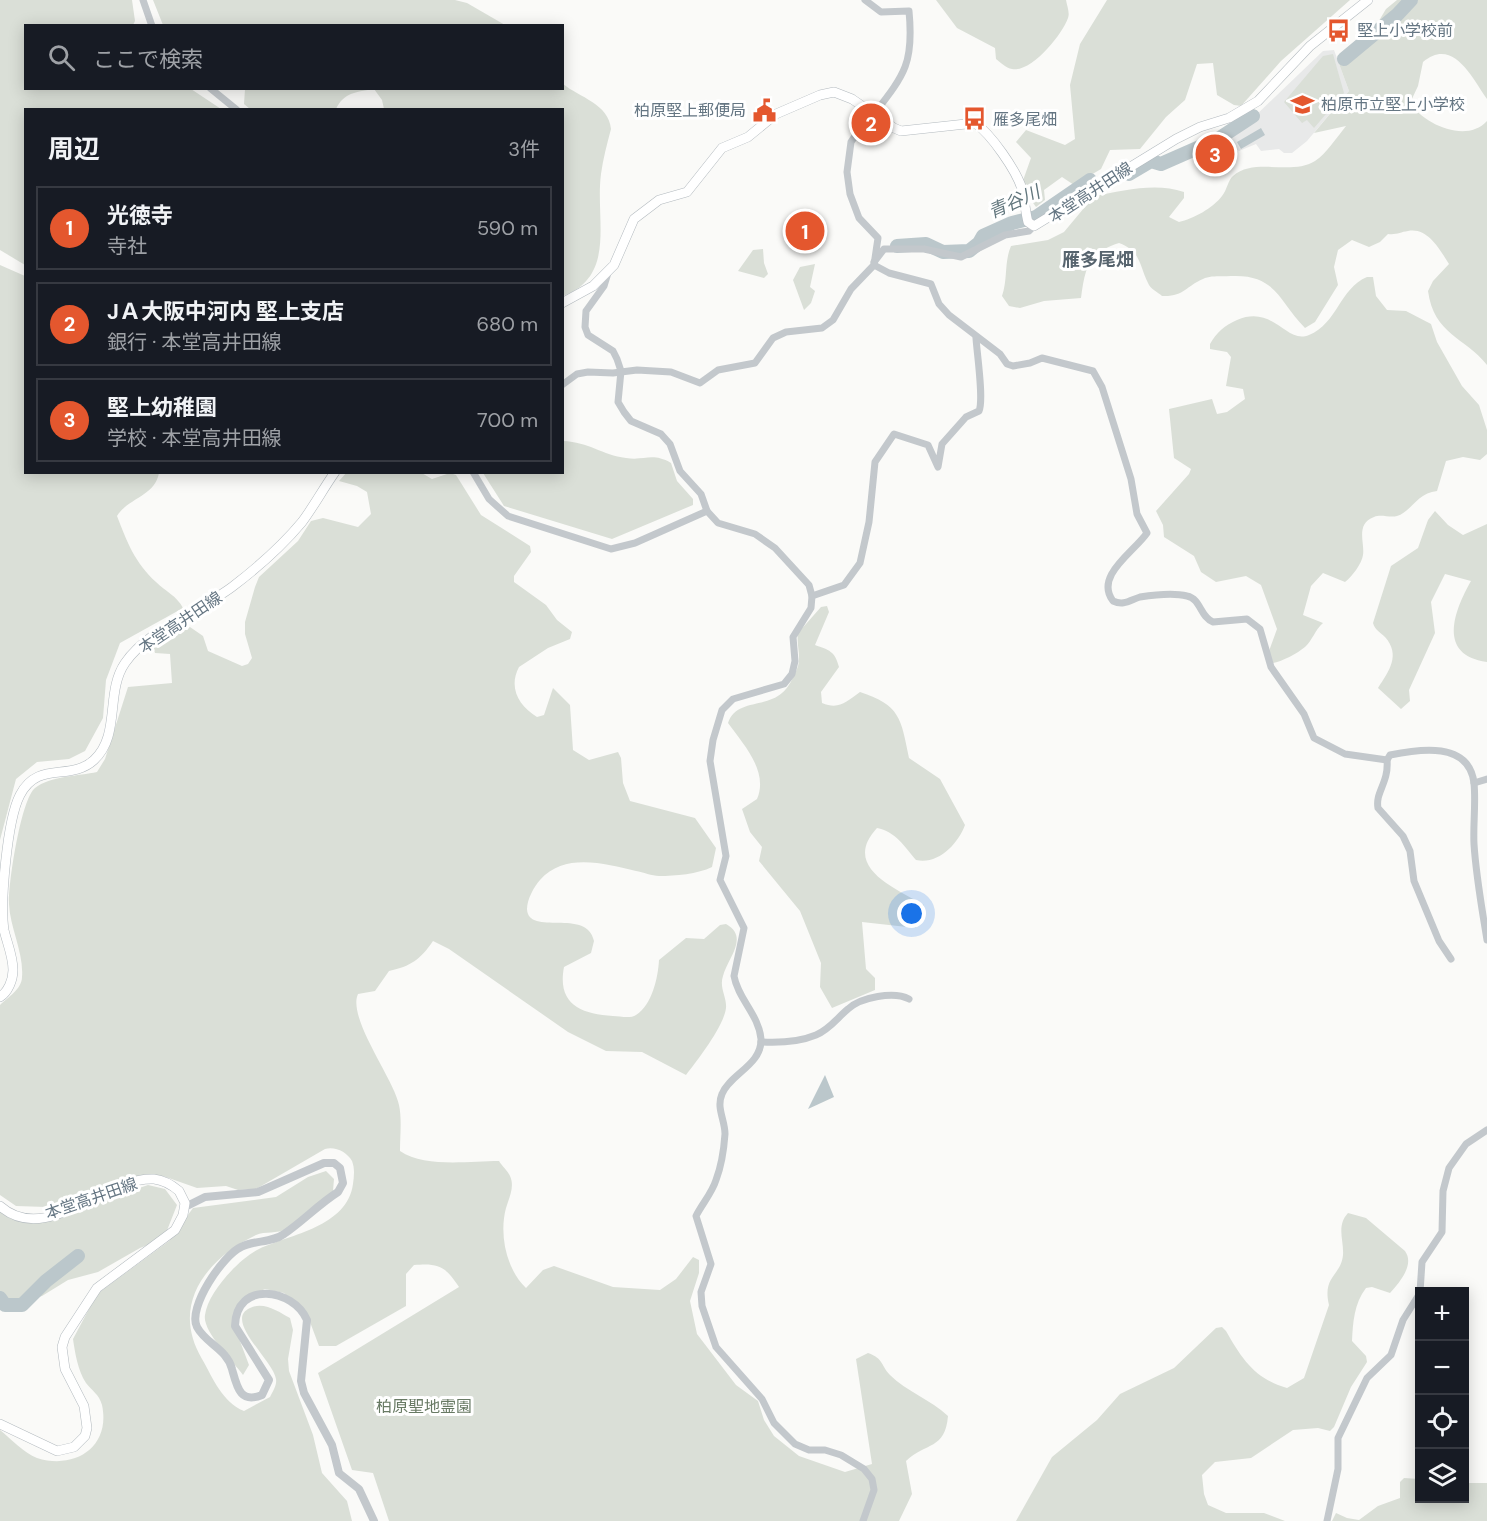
<!DOCTYPE html>
<html lang="ja">
<head>
<meta charset="utf-8">
<style>
  body { margin:0; font-family:"DM Sans","Noto Sans JP",sans-serif; background:#242831; color:#f1f3f6 }
  .controls { position:absolute; right:18px; bottom:18px; display:grid; overflow:hidden; border-radius:0px; box-shadow:0 3px 15px #0003 }
  .controls button { width:54px; height:54px; display:grid; place-items:center; padding:0; border:0; border-bottom:2px solid #363941; background:#171b24; color:#f1f3f6; font:30px sans-serif }
  .you { position:absolute; left:912px; top:914px; width:21px; height:21px; margin:-15px; border:4px solid #fff; border-radius:50%; background:#1a73e8; box-shadow:0 0 0 9px #1a73e833 }
  .badge { display:grid; place-items:center; width:39px; height:39px; border-radius:50%; background:#e4572e; color:#fff; font-size:20px; font-weight:700 }
  .pin { position:absolute; translate:-50% -50%; border:3px solid #fff; box-shadow:0 2px 6px #0006 }
  .list { margin:0; padding:0; list-style:none }
  h2 { display:flex; justify-content:space-between; align-items:center; height:78px; margin:0; padding:0 24px; font-size:26px }
  h2 small { font-size:20px; font-weight:400; color:#9ea1a6 }
  .list li { display:grid; grid-template-columns:39px 1fr auto; gap:18px; align-items:center; box-sizing:border-box; height:84px; margin:0 12px 12px; padding:0 12px; border:2px solid #363941; border-radius:0px }
  .list b { display:block; font-size:22px; white-space:nowrap }
  .list p { margin:0; font-size:20px; white-space:nowrap; color:#9ea1a6 }
  .list em { font-size:20px; font-style:normal; color:#9ea1a6 }
  .icon { flex:none; width:33px; height:33px; fill:none; stroke:currentColor; stroke-width:2; stroke-linecap:round; stroke-linejoin:round }
  .map { position:relative; flex:none; width:1487px; height:1521px; overflow:hidden }
  .search { position:absolute; background:#171b24; box-shadow:0 3px 15px #0003; left:24px; top:24px; width:540px; height:66px; display:flex; align-items:center; gap:15px; box-sizing:border-box; padding:0 21px; border-radius:0px; color:#9ea1a6; font-size:22px }
  .panel { position:absolute; background:#171b24; box-shadow:0 3px 15px #0003; left:24px; top:108px; width:540px; height:366px; border-radius:0px }
  .map>svg:first-child { display:block }
</style>
</head>
<body>
<div class="map">
<svg width="1487" height="1521" viewBox="0 0 1487 1521">
  <rect width="100%" height="100%" fill="#fafaf8"/>
  <path fill="#e8e9e9" d="M1334 50 1349 91 1307 141 1292 153H1284L1279 149 1261 151 1256 144 1239 151 1223 139 1254 117 1323 51Z"/>
  <g fill="#dadfd7">
    <path d="M0 0H132L135 21 133 25 26 26V88L191 89 221 109 26 110 25 265 0 250Z"/>
    <path d="M153 0H455L467 3 505 25H163Z"/>
    <path d="M936 0H1066C1067 6 1070 13 1068 18 1062 35 1031 73 1012 69 1006 68 1000 62 996 59L995 48 957 28Z"/>
    <path d="M1107 0H1350L1281 61 1241 106 1234 105 1217 95 1213 63 1197 64 1185 100 1166 117 1140 149 1110 150 1101 169 1074 185 1062 177 1044 190 1045 200 1036 207 1021 186 1031 158 1016 142 1026 130 1065 145 1075 139 1070 85 1080 44Z"/>
    <path d="M1397 0H1487V99C1473 79 1453 36 1423 62L1418 86 1410 103C1424 124 1466 144 1487 121V365C1465 337 1434 335 1428 291L1433 281 1449 264C1440 250 1428 227 1408 231 1400 232 1397 235 1388 234L1380 242 1369 247 1352 240 1338 250 1334 267 1338 285 1315 322 1305 328C1278 300 1276 274 1231 276 1222 277 1211 275 1203 279 1186 286 1184 297 1162 296 1158 292 1150 289 1148 283 1139 265 1141 251 1119 243 1088 253 1085 268 1081 298L1044 301 1020 308 1009 306 1002 296C1008 279 1004 262 1011 246L1048 240 1064 232 1094 196C1123 191 1155 182 1184 192V198L1169 217 1179 222C1193 219 1213 208 1222 196 1227 190 1228 180 1233 176 1255 157 1291 176 1315 161 1326 154 1337 137 1346 126L1314 133 1349 91 1338 61 1374 29 1386 9Z"/>
    <path d="M1333 54 1344 93 1314 128 1307 120 1302 123 1284 102 1323 56Z"/>
    <path d="M563 84C579 97 609 104 611 129 607 144 603 159 601 174 595 219 617 276 563 296L562 110 384 109 382 100 374 89C357 92 344 92 336 109H250L244 104 245 89 562 88Z"/>
    <path d="M763 249 764 263 768 274 764 278 738 271 753 250Z"/>
    <path d="M815 264 810 287 815 291 811 303 804 310 793 280 800 267Z"/>
    <path d="M0 265 25 276 26 472 159 473C155 496 128 498 117 516 127 542 135 563 156 582 165 591 177 596 183 608L120 643 106 680 103 718 85 751 69 759 37 762 16 779 0 840Z"/>
    <path d="M1367 277H1373L1376 296 1387 310 1406 311 1431 324 1437 342 1462 386 1479 405 1487 430V454L1480 460 1463 457 1446 461 1437 491C1417 493 1411 512 1397 516 1390 518 1381 514 1374 517 1355 524 1365 543 1363 555 1362 563 1352 577 1345 582L1323 573 1311 586 1303 615 1323 623C1315 630 1312 641 1305 647 1298 653 1281 662 1273 663L1269 651 1277 629 1261 585 1246 576 1216 582 1201 572 1194 556 1164 537 1163 525 1156 511 1189 474 1191 469 1174 458 1169 409 1212 399 1217 414 1227 412 1245 399 1243 389 1226 386 1231 357 1227 352 1210 349V344C1217 332 1224 326 1237 320 1274 304 1286 345 1309 335 1337 324 1340 288 1367 277Z"/>
    <path d="M563 441C589 442 602 455 626 458 645 461 652 452 671 463L677 481 693 499V505L612 539 504 506 483 473 562 472Z"/>
    <path d="M347 472H420L432 479 450 473 456 475 481 515 530 546 531 552 514 576V582L546 605 557 620 572 632 570 639 548 648 519 667C508 688 519 706 537 717L544 715 553 688 570 705 573 750 589 760 618 752 621 758 623 783 630 801 695 818 716 848 712 867C698 874 675 876 659 876 652 876 643 872 636 871 605 864 565 852 540 880 534 887 527 899 527 909 528 937 587 907 594 941L591 953 564 967C557 1004 580 1014 613 1016 620 1016 630 1019 636 1015 652 1005 658 978 659 960L686 938 704 939 720 925 726 924C750 937 727 959 723 976 719 988 727 997 726 1008 724 1026 697 1061 686 1075L642 1052 606 1051 568 1032 449 949 433 941C420 960 411 966 389 971L375 991 358 994C347 1018 394 1079 399 1105 402 1119 400 1136 400 1151 425 1168 469 1161 499 1161 502 1166 508 1171 510 1176 515 1187 509 1198 506 1208 499 1234 506 1269 526 1288L543 1270 554 1266 613 1287 660 1290 676 1279 693 1257 699 1260V1273L690 1301 697 1334 736 1385 758 1401 764 1420 774 1436 799 1456 845 1472 872 1464 856 1359 868 1353C884 1359 880 1364 890 1375 906 1391 931 1400 948 1416 945 1450 926 1442 906 1461L912 1494 899 1521H389L373 1473 352 1470 318 1373 459 1287C445 1266 439 1263 414 1265L406 1274V1306L336 1346H319L307 1314 284 1293 265 1289 243 1299 232 1320 249 1365 243 1375C232 1360 202 1331 205 1315 208 1292 239 1259 259 1249 291 1234 347 1227 353 1184 354 1176 355 1169 352 1161 347 1152 335 1146 325 1149L256 1189 238 1190 226 1186 197 1188 163 1176H136L46 1207 16 1206 0 1195V1005C8 997 22 989 22 977 24 953 10 928 9 904 8 884 21 799 35 788 50 776 79 776 97 772L105 759 128 687 172 683 170 654 155 653 153 646 190 627 203 636 208 651 242 666 248 664 252 658 245 634V622L255 587 259 577 298 541 311 521 323 518 358 527 371 514 367 492 357 486 339 481Z"/>
    <path d="M1435 511 1448 525 1463 535 1487 524V662C1437 655 1454 611 1471 581L1445 574 1431 602 1435 633 1409 690 1410 701 1401 709 1378 688C1389 671 1401 655 1385 637 1380 632 1375 630 1373 623L1391 566 1418 548 1428 520Z"/>
    <path d="M827 606 829 612 815 645C829 650 835 651 839 667L821 692 822 703C839 710 846 702 860 692 900 705 901 718 909 758L940 779 965 825C958 844 938 865 916 860 905 847 895 831 877 828 841 867 895 888 924 905L916 928 862 922 866 969 875 978V990L832 1008 820 987 821 963 800 911 759 861 762 847 750 832 742 809 757 799C769 771 743 744 728 723 736 699 765 708 782 693 788 689 794 676 797 669 802 657 796 645 798 633L821 607Z"/>
    <path d="M326 1171 334 1179 333 1191C319 1203 303 1222 287 1229 277 1234 265 1231 256 1235 206 1259 170 1305 202 1359 213 1378 222 1402 244 1411L270 1397C273 1391 277 1385 276 1379 273 1360 223 1320 250 1308 264 1301 279 1312 290 1318L293 1330 288 1359 289 1371 313 1435 322 1473 347 1501 352 1521H0V1430C11 1439 24 1453 37 1458 75 1470 111 1447 102 1405 99 1394 92 1391 86 1383 78 1371 75 1353 73 1339L97 1294 169 1241 193 1208 276 1197 308 1177Z"/>
    <path d="M148 1185 165 1189 177 1205 166 1233 158 1241 140 1248 98 1272 68 1280 42 1296 0 1308V1211L11 1219 38 1223Z"/>
    <path d="M1348 1213 1366 1218 1405 1251C1415 1265 1399 1283 1390 1293L1372 1287 1366 1288C1354 1304 1353 1322 1352 1341L1366 1356 1367 1362 1351 1387 1334 1427 1330 1431 1318 1428 1293 1430 1251 1458 1215 1462 1202 1475 1204 1494 1208 1505 1226 1513H1264L1285 1521H1016L1052 1457 1097 1420 1120 1394 1174 1368 1216 1328 1222 1327 1226 1331C1242 1359 1255 1379 1287 1388L1304 1378 1329 1305C1322 1276 1341 1276 1343 1255 1344 1240 1336 1226 1348 1213Z"/>
    <path d="M1404 1478 1419 1479 1420 1498H1464L1465 1483H1487V1521H1332L1336 1513 1347 1518 1359 1520 1378 1506 1400 1498V1482Z"/>
  </g>
  <g fill="#bbc7cb">
    <path d="M1261 128 1265 135 1241 149 1237 142Z"/>
    <path d="M825 1075 834 1097 808 1109Z"/>
  </g>
  <g fill="none" stroke-linecap="round" stroke-linejoin="round">
    <g stroke="#bbc7cb" stroke-width="14">
      <path d="M1344 59 1397 15 1411 0"/>
      <path d="M1129 174 1151 161 1161 164 1218 139 1253 116"/>
      <path d="M897 246 926 244 943 252 969 251 979 243 983 236 1012 223 1036 217 1090 180"/>
      <path d="M0 1298 5 1305H22L46 1281 78 1256"/>
    </g>
    <defs>
      <g id="secondary">
        <path d="M562 303 593 286 614 265 634 219 659 200 687 192 722 148 748 137 776 114 820 95 834 92 852 99 894 128 901 131 975 123C991 134 1016 170 1022 189 1025 200 1025 211 1028 222L1034 226 1176 139 1200 127 1229 118 1258 101 1310 46 1368 0"/>
        <path d="M0 997C8 992 13 980 13 970 13 956 7 943 4 930 0 903 7 820 20 795 38 760 70 782 94 760 121 735 105 692 125 663 147 630 200 611 232 587 257 568 282 546 302 522 314 506 323 489 335 472"/>
        <path d="M0 1206C46 1247 106 1176 154 1179 163 1180 172 1185 179 1191L185 1203 183 1215 175 1230 97 1288 65 1337 62 1347 65 1369 84 1406 87 1428 85 1436 74 1447 57 1451 0 1424"/>
      </g>
    </defs>
    <use href="#secondary" stroke="#b3babf" stroke-width="10"/>
    <g stroke="#c3c8cc" stroke-width="7">
      <path d="M143 0 152 26"/>
      <path d="M865 0 881 12 909 11C914 63 905 74 874 114"/>
      <path d="M210 88 237 110"/>
      <path d="M874 262 884 249H924L961 257 1005 235 1029 231 1034 226"/>
      <path d="M874 265 889 273 931 284 939 304 949 315 1000 354 1007 364 1013 366 1030 363 1042 358 1093 371 1102 387 1131 479 1137 514 1147 533C1134 552 1094 576 1113 601 1124 606 1130 600 1140 597 1153 595 1175 593 1187 596 1201 599 1200 617 1213 622L1247 619 1260 629 1271 667 1304 714 1314 738 1345 754 1387 760 1390 755C1419 749 1469 741 1474 783 1476 803 1473 824 1474 844 1476 876 1482 909 1487 940"/>
      <path d="M608 273 604 286 586 311 585 327 588 335 613 351 617 359 621 371 618 402 624 412 631 421 661 434 670 444 680 471 701 494 707 511 718 523 755 534 775 548 809 585 812 596 811 608 793 637 795 661 792 674 784 684 733 699 722 710 713 740 710 761 726 856 720 880 744 928 734 976C738 999 759 1015 761 1039 762 1065 730 1074 722 1094 716 1108 725 1120 725 1134 724 1148 721 1167 716 1180 712 1193 702 1204 696 1216L711 1264 701 1292 702 1306 716 1347 762 1399 774 1423 795 1444 809 1450H825L841 1455 864 1469 872 1479 874 1490 863 1521"/>
      <path d="M562 385 577 374 588 372 613 373 637 370 671 372 700 383 718 370 755 363 773 338 786 332 822 328 833 320 851 289 874 265 878 238 859 218 850 194 847 172 851 142 871 112"/>
      <path d="M473 472 489 499 508 516 611 549 635 543 707 511"/>
      <path d="M812 596 844 585 860 563 869 522 875 462 894 434 928 445 938 467 942 444 966 417 979 411C984 400 977 354 976 338"/>
      <path d="M1387 760C1389 783 1375 792 1378 808L1403 836 1410 851 1414 881 1439 941 1451 959"/>
      <path d="M1474 783 1487 779"/>
      <path d="M761 1042C779 1043 799 1042 816 1035 830 1029 837 1018 848 1009 861 997 894 991 909 999"/>
      <path d="M1420 1292 1422 1262 1442 1232 1443 1191 1449 1168 1466 1144 1487 1130"/>
      <path d="M1327 1521 1338 1469V1438L1367 1378 1391 1355 1403 1320 1420 1293"/>
    </g>
    <path stroke="#c3c8cc" stroke-width="8" d="M185 1207 205 1197 258 1192 324 1163H334L340 1168 343 1183 338 1192C319 1204 303 1221 284 1234 272 1243 254 1240 241 1247 223 1255 187 1308 197 1327 206 1344 227 1349 232 1369 237 1387 240 1404 262 1395L269 1380 235 1326C236 1280 293 1288 307 1320L301 1381 304 1393 332 1445 339 1473 359 1489 374 1521"/>
    <use href="#secondary" stroke="#fff" stroke-width="9"/>
  </g>
  <defs>
    <symbol id="bus-bare" viewBox="-9 -9 18 18"><path d="M-5-6H5V4H4V6H2V4H-2V6H-4V4H-5ZM-3.5-4V0h7V-4ZM-3.5 1.2v1.5H-2V1.2ZM2 1.2v1.5H3.5V1.2Z" fill="#e4572e" stroke="#fff" stroke-width="2.5" paint-order="stroke"/></symbol>
    <symbol id="school-bare" viewBox="-9 -9 18 18"><path d="M0-5L7-2L0 1L-7-2ZM-4 1L0 2.5L4 1V4Q0 6-4 4Z" fill="#e4572e" stroke="#fff" stroke-width="2.5" paint-order="stroke"/></symbol>
    <symbol id="civic-bare" viewBox="-9 -9 18 18"><path d="M-.6-6.5H3V-4.5H.6V-3L4-1V1h2V6H-6V1h2V-1L-.6-3ZM-1.2 2.5V6h2.4V2.5Z" fill="#e4572e" stroke="#fff" stroke-width="2.5" paint-order="stroke"/></symbol>
  </defs>
  <g fill-rule="evenodd">
    <use href="#bus-bare" x="1322" y="14" width="33" height="33"/>
    <use href="#school-bare" x="1286" y="88" width="33" height="33"/>
    <use href="#civic-bare" x="748" y="94" width="33" height="33"/>
    <use href="#bus-bare" x="958" y="102" width="33" height="33"/>
  </g>
  <g text-anchor="middle" stroke-width="6" stroke-linejoin="round" paint-order="stroke">
    <g font-size="16" fill="#657683" stroke="#fff" text-anchor="start">
      <text x="1357" y="36">堅上小学校前</text>
      <text x="1321" y="110">柏原市立堅上小学校</text>
      <text x="746" y="116" text-anchor="end">柏原堅上郵便局</text>
      <text x="993" y="125">雁多尾畑</text>
    </g>
    <g font-size="16" fill="#657683" stroke="#fff">
      <text transform="translate(1090 192) rotate(-33)" y="6">本堂高井田線</text>
      <text transform="translate(180 622) rotate(-34)" y="6">本堂高井田線</text>
      <text transform="translate(91 1198) rotate(-19)" y="6">本堂高井田線</text>
    </g>
    <g font-size="16" fill="#687a64" stroke="#fff">
      <text x="424" y="1412">柏原聖地霊園</text>
    </g>
    <g font-size="18" font-style="italic" fill="#60757c" stroke="#fff">
      <text transform="translate(1014 202) rotate(-24)" y="6">青谷川</text>
    </g>
    <g font-size="18" font-weight="bold" fill="#57646e" stroke="#fff">
      <text x="1098" y="266">雁多尾畑</text>
    </g>
  </g>
</svg>
<div class="controls">
<button>+</button>
<button>−</button>
<button><svg class="icon" aria-label="locate" viewBox="0 0 24 24"><circle cx="12" cy="12" r="6"/><path d="M12 2v4M12 18v4M2 12h4M18 12h4"/></svg></button>
<button><svg class="icon" aria-label="layers" viewBox="0 0 24 24"><path d="M12 4l9 5-9 5-9-5zM3 14l9 5 9-5"/></svg></button>
</div>
<div class="you"></div>
<div class="pin badge" style="left:805px;top:231px">1</div>
<div class="pin badge" style="left:871px;top:123px">2</div>
<div class="pin badge" style="left:1215px;top:154px">3</div>
<div class="search"><svg class="icon" aria-label="search" viewBox="0 0 24 24"><circle cx="10" cy="10" r="6"/><path d="M15 15l6 6"/></svg>ここで検索</div>
<section class="panel">
<h2>周辺<small>3件</small></h2>
<ul class="list">
<li><span class="badge">1</span><div><b>光徳寺</b><p>寺社</p></div><em>590 m</em></li>
<li><span class="badge">2</span><div><b>JＡ大阪中河内 堅上支店</b><p>銀行 · 本堂高井田線</p></div><em>680 m</em></li>
<li><span class="badge">3</span><div><b>堅上幼稚園</b><p>学校 · 本堂高井田線</p></div><em>700 m</em></li>
</ul>
</section>
</div>
</body>
</html>
